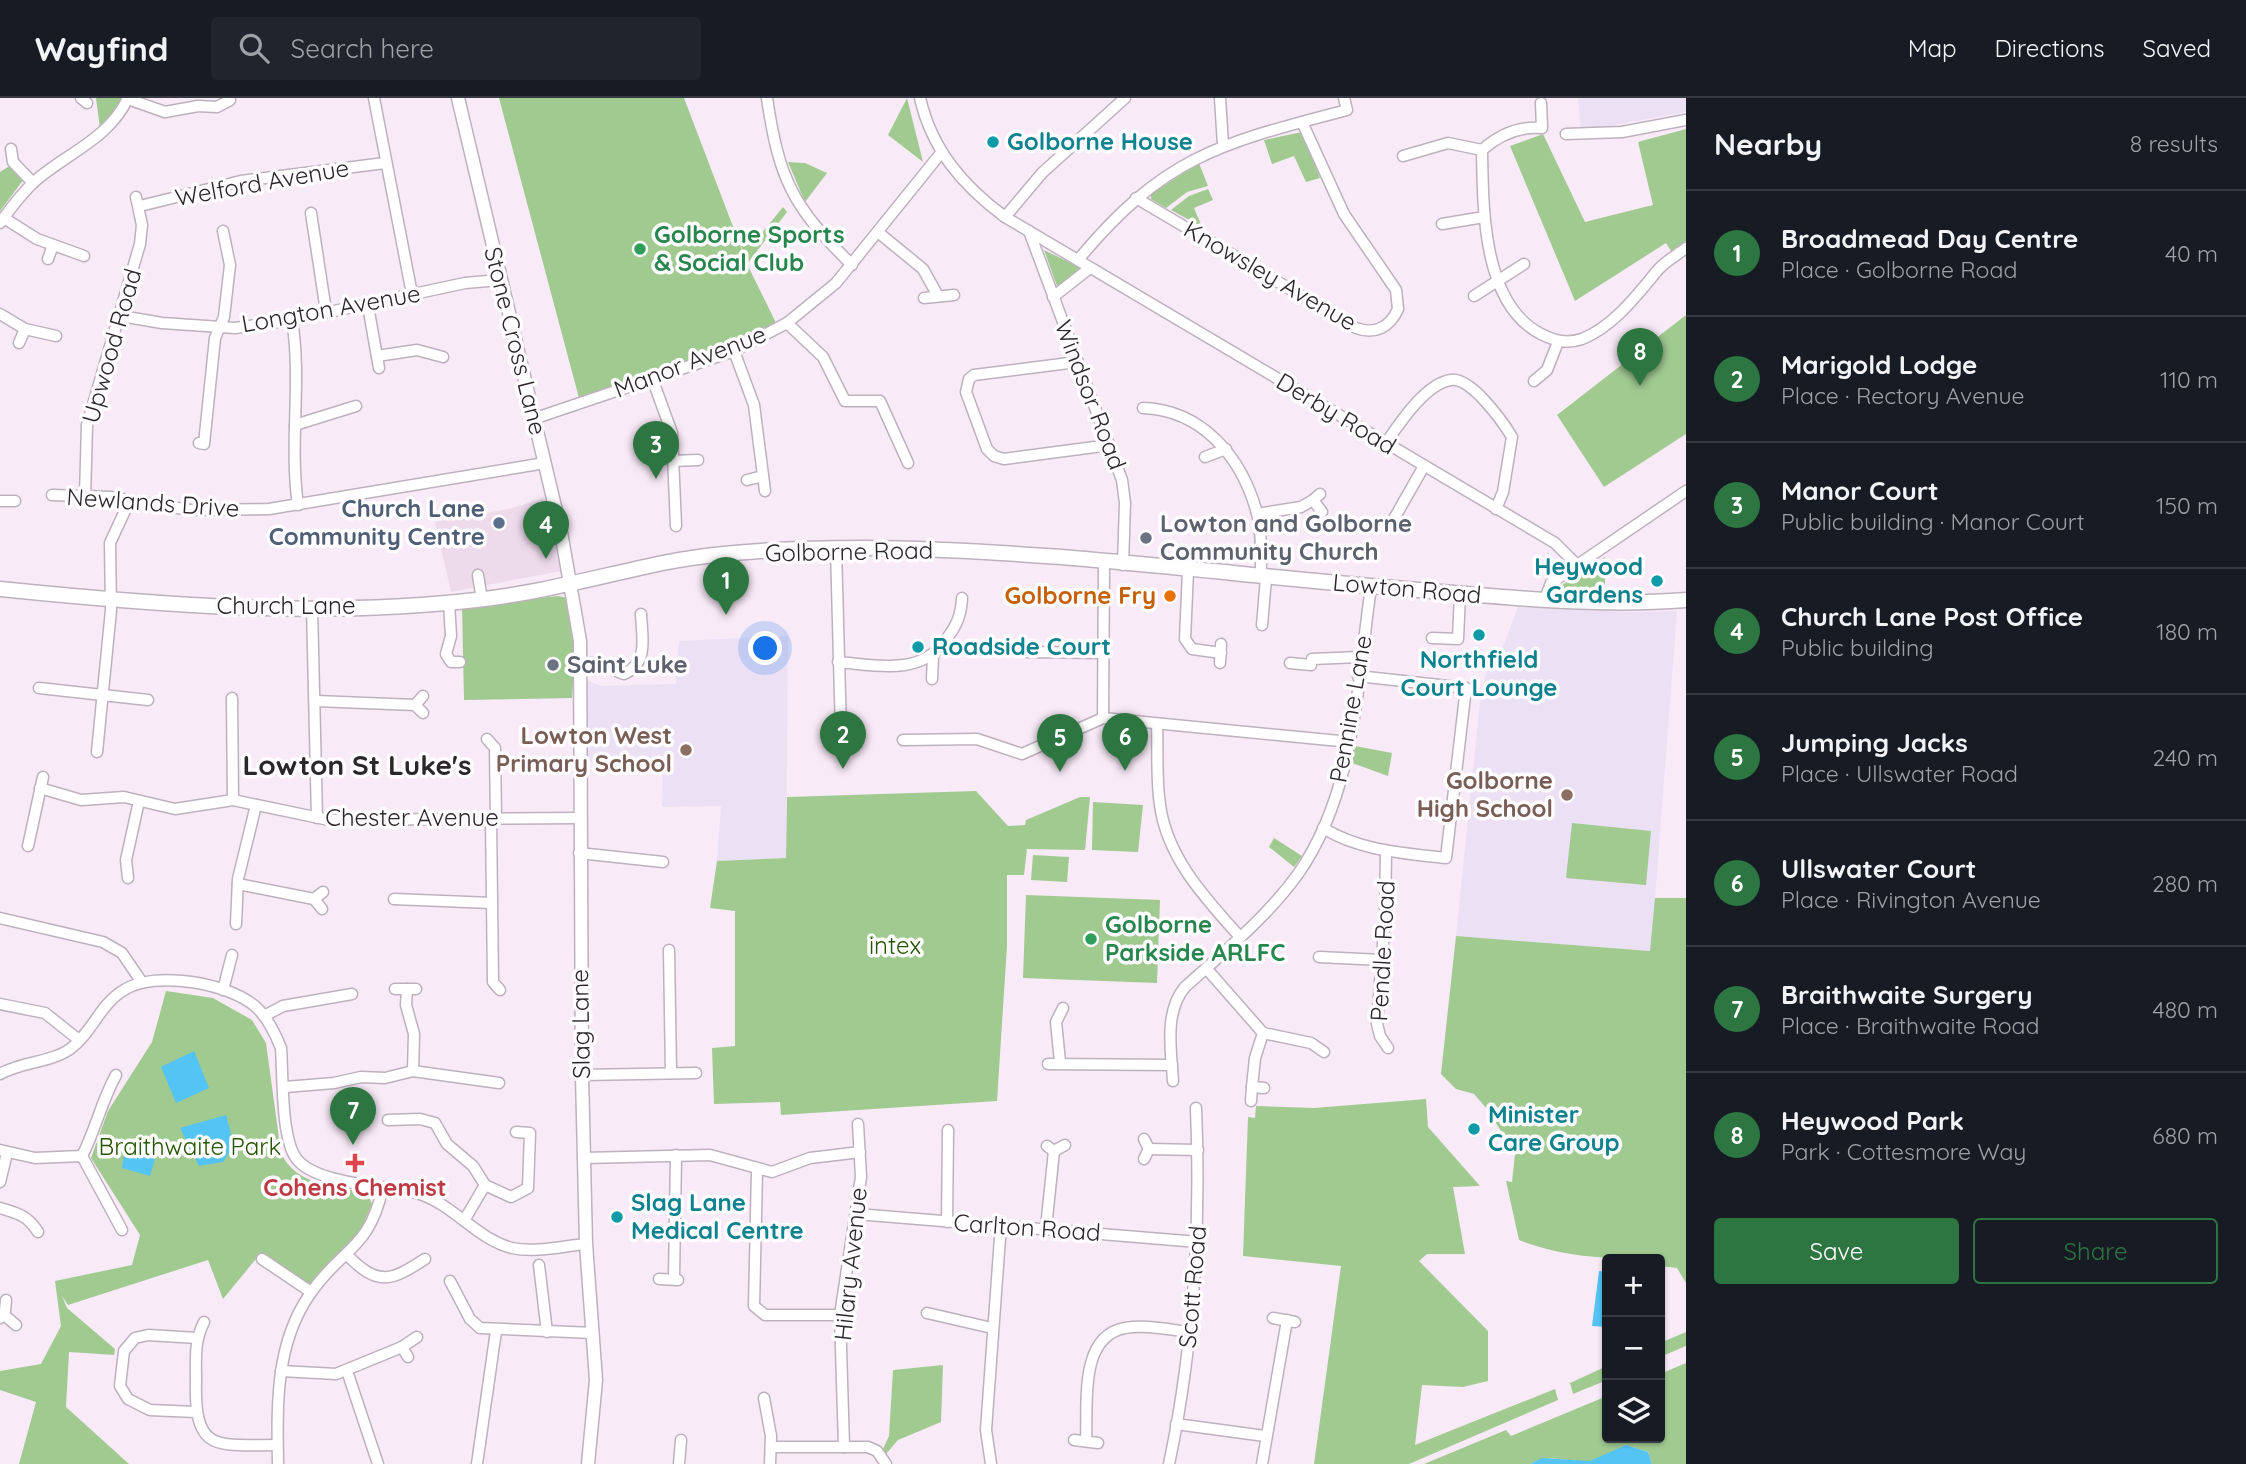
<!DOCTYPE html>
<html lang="en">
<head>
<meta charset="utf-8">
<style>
  body { margin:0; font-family:Quicksand,sans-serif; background:#20242c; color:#f1f3f6 }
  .controls { position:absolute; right:21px; bottom:21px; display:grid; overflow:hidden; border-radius:7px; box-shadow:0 2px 5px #0004 }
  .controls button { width:63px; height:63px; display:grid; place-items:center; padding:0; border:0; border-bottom:2px solid #363941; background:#171b24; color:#f1f3f6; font:35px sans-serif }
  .you { position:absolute; left:766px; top:551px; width:24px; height:24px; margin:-18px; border:5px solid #fff; border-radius:50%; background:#1a73e8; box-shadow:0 0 0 10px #1a73e833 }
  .badge { display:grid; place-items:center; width:46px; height:46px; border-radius:50%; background:#2d7541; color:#fff; font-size:23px; font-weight:700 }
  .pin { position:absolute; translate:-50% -58px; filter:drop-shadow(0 2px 4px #0008) }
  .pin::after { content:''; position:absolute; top:37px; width:24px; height:21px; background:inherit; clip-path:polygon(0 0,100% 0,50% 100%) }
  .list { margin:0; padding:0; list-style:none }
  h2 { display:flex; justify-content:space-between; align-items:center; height:91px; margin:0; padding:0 28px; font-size:30px }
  h2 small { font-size:23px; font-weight:400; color:#9ea1a6 }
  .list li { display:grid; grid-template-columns:46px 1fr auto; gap:21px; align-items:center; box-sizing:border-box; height:126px; padding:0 28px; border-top:2px solid #363941 }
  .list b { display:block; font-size:26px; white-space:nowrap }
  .list p { margin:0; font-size:23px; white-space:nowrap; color:#9ea1a6 }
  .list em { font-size:23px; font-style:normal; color:#9ea1a6 }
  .actions { display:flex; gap:14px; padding:21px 28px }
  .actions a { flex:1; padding:16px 0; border:2px solid #2d7541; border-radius:7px; text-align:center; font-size:24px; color:#2d7541 }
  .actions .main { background:#2d7541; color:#fff }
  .icon { flex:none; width:38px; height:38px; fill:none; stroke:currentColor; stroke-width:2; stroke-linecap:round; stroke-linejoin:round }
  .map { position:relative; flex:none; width:1686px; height:1366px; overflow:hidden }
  header { display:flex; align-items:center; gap:42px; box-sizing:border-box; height:98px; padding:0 35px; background:#171b24; border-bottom:2px solid #363941 }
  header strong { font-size:33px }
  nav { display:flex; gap:38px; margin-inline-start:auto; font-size:24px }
  .search { width:490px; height:63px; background:#20242c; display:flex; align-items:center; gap:18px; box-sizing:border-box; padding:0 24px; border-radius:7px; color:#9ea1a6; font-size:26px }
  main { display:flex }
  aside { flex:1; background:#171b24 }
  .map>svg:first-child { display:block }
</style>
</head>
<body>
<header>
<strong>Wayfind</strong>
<div class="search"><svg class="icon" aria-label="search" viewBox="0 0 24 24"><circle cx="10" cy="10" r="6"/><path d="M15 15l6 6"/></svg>Search here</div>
<nav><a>Map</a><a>Directions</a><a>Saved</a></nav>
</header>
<main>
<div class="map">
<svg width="1686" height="1366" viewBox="0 0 1686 1366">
  <rect width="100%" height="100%" fill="#f8eaf7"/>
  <path fill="#eddbec" d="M544 400 561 473 451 494 435 424 509 411Z"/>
  <g fill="#ece0f4">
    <path d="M1578 0H1686V14L1581 33Z"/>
    <path d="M1518 509 1627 514 1677 513 1651 853 1456 838 1481 594 1486 576 1504 546Z"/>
    <path d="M788 538 786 760 717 763 721 708 662 709 663 676 642 668 585 663 586 582 600 588 676 586 679 543Z"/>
  </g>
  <g fill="#a1ca91">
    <path d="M96 0H123L116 15 100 30Z"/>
    <path d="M499 0H684L745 160 737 135H743L756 142 783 109 787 114 747 166 777 227 738 245 579 300Z"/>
    <path d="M907 0 923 64 888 37Z"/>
    <path d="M1686 31V143L1671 153 1666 145 1575 203 1510 48 1543 36 1585 124 1653 107 1638 44Z"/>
    <path d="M1302 34 1320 80 1306 84 1294 58 1272 66 1264 42Z"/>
    <path d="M788 64 805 65 827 75 805 104Z"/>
    <path d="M1199 65 1208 88 1187 94 1166 110 1151 101V96Z"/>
    <path d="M11 67 24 81 0 113V74Z"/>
    <path d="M1208 91 1213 102 1194 110 1202 129 1171 112 1189 98Z"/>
    <path d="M1044 152 1081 170 1057 188Z"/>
    <path d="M1686 217V336L1604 389 1557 317Z"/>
    <path d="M1605 459V495L1559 493V489Z"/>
    <path d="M558 498 568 500 576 543 572 600 464 602 462 509Z"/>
    <path d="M1355 648 1392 655 1388 678 1352 665Z"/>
    <path d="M976 693 1008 728 1025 727 1026 722 1080 699H1090L1085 752 1027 751 1024 777H1007V848L997 1003 781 1017 780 1004 714 1006 712 950 735 948V813L710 810 717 763 786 760 787 699Z"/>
    <path d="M1093 704 1143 707 1138 754 1092 752Z"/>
    <path d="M1572 725 1651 733 1646 787 1566 780Z"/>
    <path d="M1274 740 1302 758 1294 769 1269 749Z"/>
    <path d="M1033 757 1069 759 1067 784 1031 782Z"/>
    <path d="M1026 797 1160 802 1157 885 1023 880Z"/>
    <path d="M1655 800H1686V1185L1677 1170 1660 1168V1161C1612 1161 1564 1160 1519 1142L1506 1083 1512 1084 1515 1056 1488 1012 1474 996 1456 991 1441 976 1456 838 1650 853Z"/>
    <path d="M166 893 213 900 252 922 266 945 281 1055C296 1088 336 1088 367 1095L372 1106 360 1134 312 1188 260 1156 223 1201 208 1162 68 1207 62 1198 67 1210 115 1251 114 1257 69 1254 66 1309 129 1366H19L36 1304 0 1292V1273L41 1266 61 1228 55 1183 132 1167 140 1137 91 1060 108 1013 152 944Z"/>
    <path d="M1426 1001 1428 1029 1480 1088 1453 1089 1465 1156H1427L1419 1163 1488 1233V1283L1463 1289 1422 1287 1415 1347 1555 1291 1558 1302 1409 1366H1314L1341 1168 1243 1158 1248 1019 1255 1020 1256 1008 1314 1010Z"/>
    <path d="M1686 1234V1248L1660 1259V1245Z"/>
    <path d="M1686 1265V1366H1652L1648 1354 1626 1347C1615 1352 1601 1362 1590 1363 1567 1366 1555 1354 1530 1366H1424L1506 1332 1511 1338 1607 1298V1340H1660V1276Z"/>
    <path d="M943 1267 941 1324 898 1342 886 1356 883 1351 889 1338 893 1272Z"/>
    <path d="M1607 1268V1282L1573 1296 1570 1285Z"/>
  </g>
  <g fill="#54c4f5">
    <path d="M194 953 209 990 176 1005 161 969Z"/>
    <path d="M226 1017 234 1047 223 1064 199 1068 180 1030Z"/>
    <path d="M125 1051 155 1061 150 1078 122 1070Z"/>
    <path d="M1599 1173 1607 1174V1229L1592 1228Z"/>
    <path d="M1626 1347 1648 1354 1652 1366H1530L1542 1360 1590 1363Z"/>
  </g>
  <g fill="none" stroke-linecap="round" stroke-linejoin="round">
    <defs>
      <g id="minor">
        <path d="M81 0 87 5"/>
        <path d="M374 0 412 196"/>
        <path d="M767 0C779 82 793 109 852 167"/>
        <path d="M920 0C932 52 963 88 1005 119L1555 445 1577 467"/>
        <path d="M1220 0 1223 47"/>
        <path d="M128 1 165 14 198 8 217 9 230 2 228 0"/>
        <path d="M1541 5 1542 30C1519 28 1500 36 1482 52 1483 109 1482 206 1541 236 1555 243 1567 246 1582 241 1613 229 1637 197 1657 173 1664 164 1677 157 1686 150"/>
        <path d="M1566 36 1622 34 1686 22"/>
        <path d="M11 51 13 64 33 85"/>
        <path d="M1403 58 1448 45 1482 52"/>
        <path d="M1136 100 1356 230C1375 237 1390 229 1398 211L1396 192 1344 116 1302 24"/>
        <path d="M140 108 241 83 385 65"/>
        <path d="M311 115 326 213"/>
        <path d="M1005 119 1042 75 1125 0"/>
        <path d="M4 120 37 141 84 158"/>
        <path d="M0 125C10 111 22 95 35 83 67 55 109 41 128 0"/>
        <path d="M1442 126 1484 119"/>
        <path d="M1029 133 1122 382 1125 405 1123 467"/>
        <path d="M879 135 923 171 938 198"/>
        <path d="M48 161 53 147"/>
        <path d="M1078 162C1164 58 1221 45 1347 12L1344 0"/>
        <path d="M1474 198 1524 166"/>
        <path d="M1053 199 1090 170"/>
        <path d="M924 200 954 197"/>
        <path d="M368 208 379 270"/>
        <path d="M0 216 25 231 56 238"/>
        <path d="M121 218 162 225 235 230 292 222 465 185 499 182"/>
        <path d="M292 222C302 284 289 345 298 407"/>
        <path d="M787 225 823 259 845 303H880L908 365"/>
        <path d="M19 245 25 231"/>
        <path d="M734 253 754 307 765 393"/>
        <path d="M377 258 417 252 443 259"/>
        <path d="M1077 264 974 277 969 281 966 294 987 351 994 358 1004 361 1110 347"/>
        <path d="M652 280 672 335 676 428"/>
        <path d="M1534 283 1547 272 1558 244"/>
        <path d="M1143 310C1203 312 1242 360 1257 415 1262 435 1261 458 1261 479"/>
        <path d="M533 321 734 253 787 225 836 185 941 55"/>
        <path d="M295 327 356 308"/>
        <path d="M199 345 204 346 215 240 224 219 230 167 223 133"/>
        <path d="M1386 345C1399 326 1426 285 1451 282 1471 279 1503 324 1512 339L1503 394 1496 411"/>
        <path d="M1205 359 1226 351"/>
        <path d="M672 363 698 362"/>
        <path d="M747 382 763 378"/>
        <path d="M1320 396 1313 402 1322 414"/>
        <path d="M52 397 110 399 190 412 269 411 545 365"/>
        <path d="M85 399 87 327 140 146 142 127 136 99"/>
        <path d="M0 403H15"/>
        <path d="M1257 416 1301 409 1313 402"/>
        <path d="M1395 419 1424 368"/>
        <path d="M836 450 841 635"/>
        <path d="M1188 473 1185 541 1192 551 1221 555"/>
        <path d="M478 477 482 502"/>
        <path d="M1545 501 1551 485 1686 393"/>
        <path d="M449 505 451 538 446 556 451 564H460"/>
        <path d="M312 509 317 720"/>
        <path d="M1262 527 1266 480"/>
        <path d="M1432 540 1458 541 1460 496"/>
        <path d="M1027 554 1102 555"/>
        <path d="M838 564C876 567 919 578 944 544 956 529 961 519 962 500"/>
        <path d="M580 565H597L624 576C649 565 642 539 641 516"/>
        <path d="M1220 565 1221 546"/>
        <path d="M1290 565 1311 567 1312 561 1360 559"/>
        <path d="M932 581 933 558"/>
        <path d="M39 590 148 602"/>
        <path d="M232 600 233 702"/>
        <path d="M316 603 415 607"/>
        <path d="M423 615 415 607 423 598"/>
        <path d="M1103 620 1104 465"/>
        <path d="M1157 627C1158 653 1156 681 1160 707 1167 760 1206 801 1240 839"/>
        <path d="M487 641 495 650 496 721"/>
        <path d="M903 642 977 641 1022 656 1103 620 1350 644"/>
        <path d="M97 654 111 512 110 445 129 404"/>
        <path d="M40 690 81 702 124 699 175 711 233 702 329 722 579 720"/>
        <path d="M491 721 493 884 500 892"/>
        <path d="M1323 730C1360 753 1404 755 1446 760L1466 590 1358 578"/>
        <path d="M28 748 43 679"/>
        <path d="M1386 754 1385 818 1377 926 1380 938 1388 950"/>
        <path d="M579 755 663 764"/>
        <path d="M128 780 126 762 139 703"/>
        <path d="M238 786 314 801"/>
        <path d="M394 801 491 805"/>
        <path d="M322 811 314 801 323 794"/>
        <path d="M0 820 103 844 122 855 141 883"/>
        <path d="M236 826 238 781 256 707"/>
        <path d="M669 852 671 975"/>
        <path d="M1319 859 1382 862"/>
        <path d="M1206 870 1263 935"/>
        <path d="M395 891H416"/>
        <path d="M407 891 406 907 414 936 413 973"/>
        <path d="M223 892 232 857"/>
        <path d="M0 906 45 915 79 942"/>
        <path d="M264 918 283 908 352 896"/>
        <path d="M1060 964 1056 924 1063 910"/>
        <path d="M1048 966 1172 967"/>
        <path d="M0 976C21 964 52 964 70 951 92 935 100 906 124 892 155 872 229 885 256 909 268 920 275 935 281 950 283 977 281 1039 296 1060 314 1086 385 1088 416 1095 453 1105 476 1141 512 1150 535 1155 563 1148 586 1146"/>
        <path d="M582 977 696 975"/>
        <path d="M1173 983C1171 952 1164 914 1185 889 1224 854 1267 819 1298 776 1356 693 1357 585 1371 489"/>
        <path d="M285 989 334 985 361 979 385 980 413 973 499 985"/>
        <path d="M1252 989 1255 960 1263 935 1311 945 1324 954"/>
        <path d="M1251 1003 1252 989 1264 990"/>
        <path d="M388 1022 420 1021 435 1025 447 1046 473 1068 485 1087 465 1121"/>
        <path d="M1047 1048 1054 1053 1065 1047"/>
        <path d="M1149 1051 1198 1052"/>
        <path d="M0 1052 35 1060 82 1058"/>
        <path d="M82 1058C96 1031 101 1004 116 977"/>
        <path d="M82 1058 122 1132"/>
        <path d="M584 1060 710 1057 772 1074 810 1060 860 1054"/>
        <path d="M1144 1061 1149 1051 1144 1041"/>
        <path d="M757 1073 754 1208 765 1217H840"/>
        <path d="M0 1084 7 1055"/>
        <path d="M485 1087 511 1099 528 1090 530 1035 516 1034"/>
        <path d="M0 1110C18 1115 28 1118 38 1134"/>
        <path d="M857 1116 1198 1144"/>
        <path d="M947 1124 948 1032"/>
        <path d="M1046 1130 1054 1053"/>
        <path d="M347 1157C378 1188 390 1184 425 1161"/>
        <path d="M262 1161 311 1194"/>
        <path d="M539 1167 547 1234"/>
        <path d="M674 1180 676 1057"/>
        <path d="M659 1181 678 1182"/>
        <path d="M450 1183 470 1221 480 1230 593 1235"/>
        <path d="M927 1215 992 1230"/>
        <path d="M3 1216 16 1227"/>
        <path d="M0 1220 5 1213 6 1202"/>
        <path d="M1273 1220 1295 1224"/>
        <path d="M204 1224C194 1243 196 1262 196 1283 194 1355 216 1347 277 1347"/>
        <path d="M408 1259 402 1249 417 1239"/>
        <path d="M281 1273 336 1276 402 1249"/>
        <path d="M347 1273 378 1366"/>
        <path d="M764 1300 771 1338 770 1366"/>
        <path d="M195 1314 150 1312 128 1301 120 1288 124 1253 135 1240 148 1237 197 1240"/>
        <path d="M1176 1326 1265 1338"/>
        <path d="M1074 1342 1098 1345"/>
        <path d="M1086 1343C1088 1309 1078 1238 1125 1230 1145 1226 1170 1232 1190 1234"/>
        <path d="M772 1349H868L877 1353 886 1366"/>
        <path d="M844 1349 840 1217 861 1079 858 1026"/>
        <path d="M278 1366C277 1308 275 1246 310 1196 342 1149 369 1153 383 1089"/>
        <path d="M477 1366 496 1233"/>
        <path d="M679 1366 681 1342"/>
        <path d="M991 1366 986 1332 1001 1126"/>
        <path d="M1169 1366C1194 1248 1201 1130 1196 1010"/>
        <path d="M1262 1366 1287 1222"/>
      </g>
      <path id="tertiary" d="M458 0 561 434 580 543 582 977 586 1146 596 1282 588 1366"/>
      <path id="secondary" d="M0 491C157 507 318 520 476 502 540 495 604 477 668 464 730 452 799 450 863 450 1052 451 1242 479 1431 493 1515 500 1602 509 1686 502"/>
    </defs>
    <use href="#minor" stroke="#beb1be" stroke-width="13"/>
    <use href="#tertiary" stroke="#beb1be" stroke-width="15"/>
    <use href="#secondary" stroke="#beb1be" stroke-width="17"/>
    <use href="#minor" stroke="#fff" stroke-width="10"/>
    <use href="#tertiary" stroke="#fff" stroke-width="12"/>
    <use href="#secondary" stroke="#fff" stroke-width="14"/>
  </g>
  <g fill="#0f9aa8" stroke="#fefcfe" stroke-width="2.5">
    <circle cx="993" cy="44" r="7"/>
    <circle cx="1657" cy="483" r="7"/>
    <circle cx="1479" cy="537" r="7"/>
    <circle cx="918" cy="549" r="7"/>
    <circle cx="1474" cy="1031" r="7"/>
    <circle cx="617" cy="1119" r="7"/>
  </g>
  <g fill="#2e9e5b" stroke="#fefcfe" stroke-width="2.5">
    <circle cx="640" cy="151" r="7"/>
    <circle cx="1091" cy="841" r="7"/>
  </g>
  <circle fill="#5c6f8a" stroke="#fefcfe" stroke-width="2.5" cx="499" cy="425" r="7"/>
  <g fill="#6b7280" stroke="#fefcfe" stroke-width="2.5">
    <circle cx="1146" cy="440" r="7"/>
    <circle cx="553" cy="567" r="7"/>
  </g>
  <circle fill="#e8710a" stroke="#fefcfe" stroke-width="2.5" cx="1170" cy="498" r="7"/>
  <g fill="#8d6e63" stroke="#fefcfe" stroke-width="2.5">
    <circle cx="686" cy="652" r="7"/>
    <circle cx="1567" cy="697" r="7"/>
  </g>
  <path fill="#e0444e" stroke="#fefcfe" stroke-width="2.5" d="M351.5 1054.5h7v7h7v7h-7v7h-7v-7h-7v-7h7z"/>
  <g text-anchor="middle" stroke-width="7" stroke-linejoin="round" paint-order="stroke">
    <g font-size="24" font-weight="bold" fill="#0d838f" stroke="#fefcfe" text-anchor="start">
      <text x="1007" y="52">Golborne House</text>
      <text x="1643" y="477" text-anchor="end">Heywood<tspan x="1643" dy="28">Gardens</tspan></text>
      <text x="932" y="557">Roadside Court</text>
      <text x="1479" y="570" text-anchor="middle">Northfield<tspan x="1479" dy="28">Court Lounge</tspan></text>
      <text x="1488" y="1025">Minister<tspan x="1488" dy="28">Care Group</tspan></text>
      <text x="631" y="1113">Slag Lane<tspan x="631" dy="28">Medical Centre</tspan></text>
    </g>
    <g font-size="24" fill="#2b262a" stroke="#fefcfe">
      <text transform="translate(262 85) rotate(-10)" y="8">Welford Avenue</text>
      <text transform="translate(1270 178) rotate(30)" y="8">Knowsley Avenue</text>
      <text transform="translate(331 211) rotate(-10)" y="8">Longton Avenue</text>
      <text transform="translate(515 243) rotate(76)" y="8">Stone Cross Lane</text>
      <text transform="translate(112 248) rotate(-74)" y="8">Upwood Road</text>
      <text transform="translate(690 264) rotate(-21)" y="8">Manor Avenue</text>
      <text transform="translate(1090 297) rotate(69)" y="8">Windsor Road</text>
      <text transform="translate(1336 316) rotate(31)" y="8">Derby Road</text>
      <text transform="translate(153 405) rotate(4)" y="8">Newlands Drive</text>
      <text transform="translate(849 454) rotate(-1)" y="8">Golborne Road</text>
      <text transform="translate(1407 491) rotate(5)" y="8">Lowton Road</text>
      <text x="286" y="516">Church Lane</text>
      <text transform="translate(1351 611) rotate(-80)" y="8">Pennine Lane</text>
      <text x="412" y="728">Chester Avenue</text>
      <text transform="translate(1383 853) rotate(-87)" y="8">Pendle Road</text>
      <text transform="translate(581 926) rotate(-91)" y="8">Slag Lane</text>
      <text transform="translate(1027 1130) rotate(4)" y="8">Carlton Road</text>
      <text transform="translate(851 1166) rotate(-84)" y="8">Hilary Avenue</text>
      <text transform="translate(1193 1189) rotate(-85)" y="8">Scott Road</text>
    </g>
    <g font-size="24" font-weight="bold" fill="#27864d" stroke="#fefcfe" text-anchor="start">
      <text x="654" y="145">Golborne Sports<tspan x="654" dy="28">&amp; Social Club</tspan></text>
      <text x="1105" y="835">Golborne<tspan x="1105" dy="28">Parkside ARLFC</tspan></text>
    </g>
    <g font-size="24" font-weight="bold" fill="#4e5e75" stroke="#fefcfe" text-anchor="end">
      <text x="485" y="419">Church Lane<tspan x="485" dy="28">Community Centre</tspan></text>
    </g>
    <g font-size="24" font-weight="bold" fill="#5b616d" stroke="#fefcfe" text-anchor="start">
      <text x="1160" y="434">Lowton and Golborne<tspan x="1160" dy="28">Community Church</tspan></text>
      <text x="567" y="575">Saint Luke</text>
    </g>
    <g font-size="24" font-weight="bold" fill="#c56008" stroke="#fefcfe" text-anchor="end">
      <text x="1156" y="506">Golborne Fry</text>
    </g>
    <g font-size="24" font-weight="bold" fill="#785e54" stroke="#fefcfe" text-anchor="end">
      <text x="672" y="646">Lowton West<tspan x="672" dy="28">Primary School</tspan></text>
      <text x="1553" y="691">Golborne<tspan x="1553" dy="28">High School</tspan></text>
    </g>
    <g font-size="24" fill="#245701" stroke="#fefcfe">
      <text x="895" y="856">intex</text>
      <text x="190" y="1057">Braithwaite Park</text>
    </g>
    <g font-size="24" font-weight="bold" fill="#be3a42" stroke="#fefcfe">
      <text x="355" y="1098">Cohens Chemist</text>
    </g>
    <g font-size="28" font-weight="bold" fill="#2b262a" stroke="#fefcfe">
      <text x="357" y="677">Lowton St Luke's</text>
    </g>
  </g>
</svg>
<div class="controls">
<button>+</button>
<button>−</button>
<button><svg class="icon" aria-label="layers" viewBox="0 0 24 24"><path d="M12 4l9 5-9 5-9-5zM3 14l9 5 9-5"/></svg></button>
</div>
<div class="you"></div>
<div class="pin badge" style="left:726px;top:517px">1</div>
<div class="pin badge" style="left:843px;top:671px">2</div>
<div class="pin badge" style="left:656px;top:381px">3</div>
<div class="pin badge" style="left:546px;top:461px">4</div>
<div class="pin badge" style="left:1060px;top:674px">5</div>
<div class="pin badge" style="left:1125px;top:673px">6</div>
<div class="pin badge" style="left:353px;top:1047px">7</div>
<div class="pin badge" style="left:1640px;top:288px">8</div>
</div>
<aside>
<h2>Nearby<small>8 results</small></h2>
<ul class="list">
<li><span class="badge">1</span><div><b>Broadmead Day Centre</b><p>Place · Golborne Road</p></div><em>40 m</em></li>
<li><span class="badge">2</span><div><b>Marigold Lodge</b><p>Place · Rectory Avenue</p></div><em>110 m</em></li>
<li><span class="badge">3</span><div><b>Manor Court</b><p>Public building · Manor Court</p></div><em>150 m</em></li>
<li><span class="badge">4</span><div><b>Church Lane Post Office</b><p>Public building</p></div><em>180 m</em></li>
<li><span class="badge">5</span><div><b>Jumping Jacks</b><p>Place · Ullswater Road</p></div><em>240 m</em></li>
<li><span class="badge">6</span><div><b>Ullswater Court</b><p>Place · Rivington Avenue</p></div><em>280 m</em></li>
<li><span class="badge">7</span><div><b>Braithwaite Surgery</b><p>Place · Braithwaite Road</p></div><em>480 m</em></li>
<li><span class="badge">8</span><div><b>Heywood Park</b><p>Park · Cottesmore Way</p></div><em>680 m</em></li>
</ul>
<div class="actions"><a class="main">Save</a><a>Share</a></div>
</aside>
</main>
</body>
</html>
